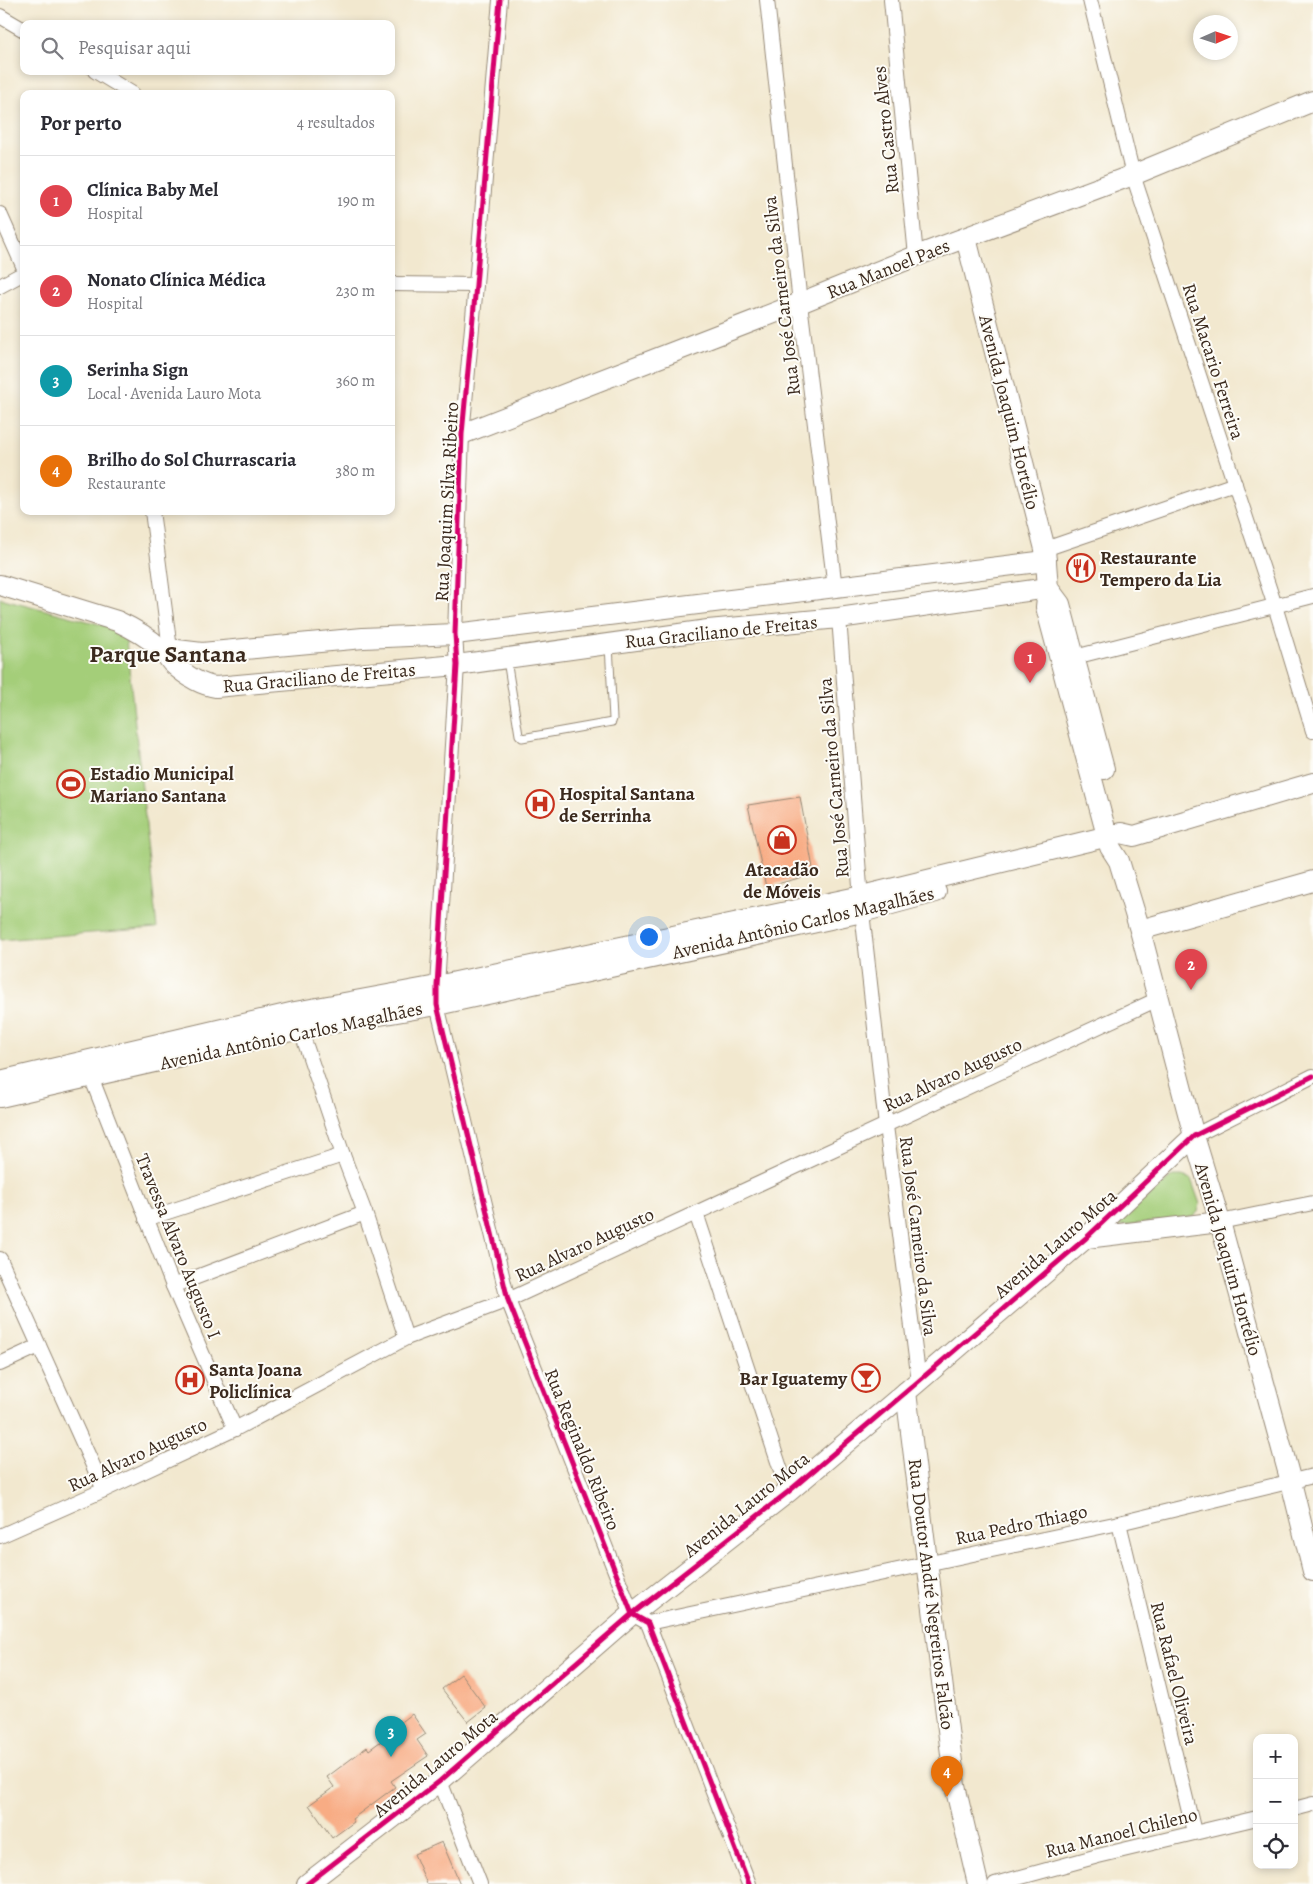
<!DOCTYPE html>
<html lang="pt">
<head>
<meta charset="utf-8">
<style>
  body { margin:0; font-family:Alegreya,serif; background:#f7f7f7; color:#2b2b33 }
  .controls { position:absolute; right:15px; bottom:15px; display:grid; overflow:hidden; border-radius:10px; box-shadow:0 2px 8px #0003 }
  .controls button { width:45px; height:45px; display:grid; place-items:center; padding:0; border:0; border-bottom:1px solid #e1e1e2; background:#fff; color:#2b2b33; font:25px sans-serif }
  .compass { position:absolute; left:1193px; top:15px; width:45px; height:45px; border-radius:50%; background:#fff; box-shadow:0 2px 8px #0003; rotate:87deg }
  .you { position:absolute; left:648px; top:936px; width:18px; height:18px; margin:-12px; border:4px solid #fff; border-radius:50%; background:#1a73e8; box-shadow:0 0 0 8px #1a73e833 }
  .badge { display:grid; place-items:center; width:32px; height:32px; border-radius:50%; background:#2563eb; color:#fff; font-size:16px; font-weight:700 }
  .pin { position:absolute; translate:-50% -41px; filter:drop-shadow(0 1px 2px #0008) }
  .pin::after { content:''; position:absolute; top:26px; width:18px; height:15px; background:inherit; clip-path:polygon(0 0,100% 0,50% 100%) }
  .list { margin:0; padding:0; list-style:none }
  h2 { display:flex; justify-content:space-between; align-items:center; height:65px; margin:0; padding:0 20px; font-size:21px }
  h2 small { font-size:16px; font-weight:400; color:#7c7c81 }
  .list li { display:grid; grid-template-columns:32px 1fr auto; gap:15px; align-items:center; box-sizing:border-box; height:90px; padding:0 20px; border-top:1px solid #e1e1e2 }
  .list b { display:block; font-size:19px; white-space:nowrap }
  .list p { margin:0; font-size:16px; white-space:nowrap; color:#7c7c81 }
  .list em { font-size:16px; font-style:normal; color:#7c7c81 }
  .icon { flex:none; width:28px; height:28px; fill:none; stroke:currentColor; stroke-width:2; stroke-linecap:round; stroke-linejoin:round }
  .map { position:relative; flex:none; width:1313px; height:1884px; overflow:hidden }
  .search { position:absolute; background:#fff; box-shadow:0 2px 8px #0003; left:20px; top:20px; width:375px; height:55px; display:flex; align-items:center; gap:12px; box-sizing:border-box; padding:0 18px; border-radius:10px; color:#7c7c81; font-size:19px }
  .panel { position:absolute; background:#fff; box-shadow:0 2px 8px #0003; left:20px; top:90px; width:375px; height:425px; border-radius:10px }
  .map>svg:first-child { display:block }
</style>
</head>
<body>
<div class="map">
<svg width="1313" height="1884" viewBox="0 0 1313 1884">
  <rect width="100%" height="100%" fill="#fdfcf7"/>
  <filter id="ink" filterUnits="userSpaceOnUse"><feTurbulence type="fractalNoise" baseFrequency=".02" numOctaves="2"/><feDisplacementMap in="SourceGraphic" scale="10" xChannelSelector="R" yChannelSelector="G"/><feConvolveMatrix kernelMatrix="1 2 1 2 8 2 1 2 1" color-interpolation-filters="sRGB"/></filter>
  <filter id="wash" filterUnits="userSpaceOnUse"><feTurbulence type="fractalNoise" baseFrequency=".0096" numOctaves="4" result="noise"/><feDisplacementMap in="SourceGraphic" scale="20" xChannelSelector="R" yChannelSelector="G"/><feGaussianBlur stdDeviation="1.12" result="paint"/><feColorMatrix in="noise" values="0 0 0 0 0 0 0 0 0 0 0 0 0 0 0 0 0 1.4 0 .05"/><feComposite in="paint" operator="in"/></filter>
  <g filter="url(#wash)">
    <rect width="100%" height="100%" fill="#f2e8cf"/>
    <g fill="#a4ce79" stroke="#707c4c">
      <path d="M0 598 114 628 126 640 157 928 0 940Z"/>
      <path d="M1173 1176H1182L1191 1179 1200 1204 1198 1212 1193 1217 1110 1227Z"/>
    </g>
    <g id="blocks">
      <g fill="#f8ac84">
        <path d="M800 797 814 874 766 887 748 805Z"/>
        <path d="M461 1674 486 1708 468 1722 442 1689Z"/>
        <path d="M412 1714 426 1734 417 1740 428 1756 391 1781 395 1787 352 1819 354 1822 332 1838 309 1805 334 1787 327 1777 367 1747 369 1750 392 1733 390 1731Z"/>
        <path d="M442 1842 460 1884H427L414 1854Z"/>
      </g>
    </g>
  </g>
  <g filter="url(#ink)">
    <use href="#blocks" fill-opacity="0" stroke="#968976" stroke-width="1"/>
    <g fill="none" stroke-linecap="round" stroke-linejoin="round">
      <defs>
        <path id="lane" d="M507 660 519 735 522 738 612 722 613 719 609 645"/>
        <g id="street">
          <path d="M500 0 476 285 462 434 455 634 457 665 437 986V1005L508 1300 632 1614 648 1623 749 1884"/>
          <path d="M767 0 800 303 835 588"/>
          <path d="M891 0 916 256"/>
          <path d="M1090 0 1133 175 1275 606 1313 731"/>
          <path d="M0 16 24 30"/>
          <path d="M95 71 133 94"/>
          <path d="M0 214 24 268"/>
          <path d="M391 284 476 285"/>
          <path d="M0 286 24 273"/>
          <path d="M152 511 171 657"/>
          <path d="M1045 549 1235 484"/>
          <path d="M839 618 862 912 886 1126 919 1381"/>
          <path d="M1067 659 1313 596"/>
          <path d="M298 1022 343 1155 365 1213 406 1338"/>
          <path d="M88 1069 173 1286 235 1429"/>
          <path d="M1194 1136 1313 1076"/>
          <path d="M696 1213 788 1492"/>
          <path d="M146 1219 343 1155"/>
          <path d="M1220 1222 1313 1203"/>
          <path d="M0 1259 104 1490"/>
          <path d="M173 1286 365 1213"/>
          <path d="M0 1364 39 1346"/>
          <path d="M1119 1523 1194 1832"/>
          <path d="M0 1536 104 1490 235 1429 406 1338 508 1300 1158 999"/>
          <path d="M648 1623 1119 1523 1313 1476"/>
          <path d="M440 1781 480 1884"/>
          <path d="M1294 1809 1313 1804"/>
          <path d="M995 1884 1098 1856 1257 1818"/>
        </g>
        <g id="secondary">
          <path d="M966 238 1045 549 1048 588 1046 607 1110 847 1119 861 1140 930 1194 1136 1220 1222 1291 1482 1313 1571"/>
          <path d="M462 434 800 303 916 256 1133 175 1313 101"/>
          <path d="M0 585 117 621C132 628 147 636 160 648 165 652 168 658 172 663 184 674 200 685 216 687L457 665 708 630 839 618 1048 588"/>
          <path d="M1048 588 1060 604 1104 769"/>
          <path d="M160 648 202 653 363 638 455 634 1046 561"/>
          <path d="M1140 930 1313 881"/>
          <path d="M0 1081 295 1012 437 986 862 896 1121 833 1134 836 1313 783"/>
          <path d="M0 1097 300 1029 437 1005 862 912 936 892"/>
          <path d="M1086 1238 1220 1222"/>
          <path d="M906 1392 955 1786 978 1884"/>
          <path d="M307 1884 440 1781 632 1614 788 1492 906 1392 1086 1238 1194 1136"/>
        </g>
      </defs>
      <use href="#lane" stroke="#968976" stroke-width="9"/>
      <use href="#street" stroke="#968976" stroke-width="16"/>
      <use href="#secondary" stroke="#968976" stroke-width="22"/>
      <use href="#lane" stroke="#fff" stroke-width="7"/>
      <use href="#street" stroke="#fff" stroke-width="14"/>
      <use href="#secondary" stroke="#fff" stroke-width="20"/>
      <defs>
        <g id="cycleway">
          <path d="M500 0 476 285 462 434 455 634 457 665 437 986V1005L508 1300 632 1614 648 1623 749 1884"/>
          <path d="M307 1884 440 1781 632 1614 788 1492 906 1392 1086 1238 1194 1136 1313 1076"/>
        </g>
      </defs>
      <use href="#cycleway" stroke="#fdfcf7" stroke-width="8"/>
      <use href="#cycleway" stroke="#d6006c" stroke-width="5"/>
    </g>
  </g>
  <defs>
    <symbol id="restaurant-ring" viewBox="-11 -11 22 22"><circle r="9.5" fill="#fdfcf7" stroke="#c8321e" stroke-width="1.5"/><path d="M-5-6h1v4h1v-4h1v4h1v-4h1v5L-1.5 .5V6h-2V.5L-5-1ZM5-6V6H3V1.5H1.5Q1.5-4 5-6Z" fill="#c8321e"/></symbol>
    <symbol id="stadium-ring" viewBox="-11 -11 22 22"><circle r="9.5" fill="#fdfcf7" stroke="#c8321e" stroke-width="1.5"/><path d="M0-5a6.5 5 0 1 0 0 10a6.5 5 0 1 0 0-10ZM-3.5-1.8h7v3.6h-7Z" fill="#c8321e"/></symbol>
    <symbol id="hospital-ring" viewBox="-11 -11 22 22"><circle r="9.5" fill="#fdfcf7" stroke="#c8321e" stroke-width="1.5"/><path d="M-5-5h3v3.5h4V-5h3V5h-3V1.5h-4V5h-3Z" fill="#c8321e"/></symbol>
    <symbol id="shop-ring" viewBox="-11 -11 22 22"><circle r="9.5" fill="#fdfcf7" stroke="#c8321e" stroke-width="1.5"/><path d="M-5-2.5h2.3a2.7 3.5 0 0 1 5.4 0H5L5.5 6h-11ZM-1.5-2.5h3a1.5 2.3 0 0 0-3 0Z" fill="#c8321e"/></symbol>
    <symbol id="bar-ring" viewBox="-11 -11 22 22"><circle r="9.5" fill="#fdfcf7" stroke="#c8321e" stroke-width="1.5"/><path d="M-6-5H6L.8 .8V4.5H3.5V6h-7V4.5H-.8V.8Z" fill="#c8321e"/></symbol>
  </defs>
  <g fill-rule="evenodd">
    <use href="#restaurant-ring" x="1065" y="552" width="32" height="32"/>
    <use href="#stadium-ring" x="55" y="768" width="32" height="32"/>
    <use href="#hospital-ring" x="524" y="788" width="32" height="32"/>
    <use href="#shop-ring" x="766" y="824" width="32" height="32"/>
    <use href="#bar-ring" x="850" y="1362" width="32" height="32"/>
    <use href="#hospital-ring" x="174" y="1364" width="32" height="32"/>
  </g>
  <g text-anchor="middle" stroke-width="4" stroke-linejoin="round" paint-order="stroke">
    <g font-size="19" fill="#3b2a1e" stroke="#fdfcf7">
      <text transform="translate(885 130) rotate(-96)" y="7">Rua Castro Alves</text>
      <text transform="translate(888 268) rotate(-22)" y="7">Rua Manoel Paes</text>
      <text transform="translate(781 296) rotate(-97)" y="7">Rua José Carneiro da Silva</text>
      <text transform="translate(1214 361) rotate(72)" y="7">Rua Macario Ferreira</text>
      <text transform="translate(1010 412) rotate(76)" y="7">Avenida Joaquim Hortélio</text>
      <text transform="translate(446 502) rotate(-87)" y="7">Rua Joaquim Silva Ribeiro</text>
      <text transform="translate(721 631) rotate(-6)" y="7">Rua Graciliano de Freitas</text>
      <text transform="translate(319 677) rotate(-5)" y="7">Rua Graciliano de Freitas</text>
      <text transform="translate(833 778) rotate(-95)" y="7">Rua José Carneiro da Silva</text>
      <text transform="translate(803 922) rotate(-13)" y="7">Avenida Antônio Carlos Magalhães</text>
      <text transform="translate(291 1035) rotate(-12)" y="7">Avenida Antônio Carlos Magalhães</text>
      <text transform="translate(952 1074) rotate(-25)" y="7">Rua Alvaro Augusto</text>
      <text transform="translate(919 1236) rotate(83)" y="7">Rua José Carneiro da Silva</text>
      <text transform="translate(1055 1243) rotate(-41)" y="7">Avenida Lauro Mota</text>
      <text transform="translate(584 1244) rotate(-25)" y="7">Rua Alvaro Augusto</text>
      <text transform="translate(179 1246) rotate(68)" y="7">Travessa Alvaro Augusto I</text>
      <text transform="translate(1229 1259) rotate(74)" y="7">Avenida Joaquim Hortélio</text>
      <text transform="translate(583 1449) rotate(68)" y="7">Rua Reginaldo Ribeiro</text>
      <text transform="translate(137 1454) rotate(-25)" y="7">Rua Alvaro Augusto</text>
      <text transform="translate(746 1504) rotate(-39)" y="7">Avenida Lauro Mota</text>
      <text transform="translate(1021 1524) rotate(-12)" y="7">Rua Pedro Thiago</text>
      <text transform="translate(932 1594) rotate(83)" y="7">Rua Doutor André Negreiros Falcão</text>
      <text transform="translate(1175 1673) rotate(76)" y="7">Rua Rafael Oliveira</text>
      <text transform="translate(435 1763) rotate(-40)" y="7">Avenida Lauro Mota</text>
      <text transform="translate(1121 1832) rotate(-14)" y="7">Rua Manoel Chileno</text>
    </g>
    <g font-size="19" font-weight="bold" fill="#3b2a1e" stroke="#fdfcf7" text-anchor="start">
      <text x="1100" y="564">Restaurante<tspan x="1100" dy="22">Tempero da Lia</tspan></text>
      <text x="90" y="780">Estadio Municipal<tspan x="90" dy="22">Mariano Santana</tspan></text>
      <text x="559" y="800">Hospital Santana<tspan x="559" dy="22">de Serrinha</tspan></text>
      <text x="782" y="876" text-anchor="middle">Atacadão<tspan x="782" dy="22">de Móveis</tspan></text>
      <text x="209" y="1376">Santa Joana<tspan x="209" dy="22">Policlínica</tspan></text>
      <text x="847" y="1385" text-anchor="end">Bar Iguatemy</text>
    </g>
    <g font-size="24" font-weight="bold" fill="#3b2a1e" stroke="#fdfcf7">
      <text x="168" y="662">Parque Santana</text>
    </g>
  </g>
</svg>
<div class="controls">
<button>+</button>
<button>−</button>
<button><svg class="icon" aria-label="locate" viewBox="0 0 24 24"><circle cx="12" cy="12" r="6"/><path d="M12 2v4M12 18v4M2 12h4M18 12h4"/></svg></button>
</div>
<svg class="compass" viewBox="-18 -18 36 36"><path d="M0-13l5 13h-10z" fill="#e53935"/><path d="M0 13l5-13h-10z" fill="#7c7c81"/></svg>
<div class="you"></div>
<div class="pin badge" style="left:1030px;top:683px;background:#e0444e">1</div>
<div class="pin badge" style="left:1191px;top:990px;background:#e0444e">2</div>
<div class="pin badge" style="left:391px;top:1757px;background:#0f9aa8">3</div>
<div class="pin badge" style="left:947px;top:1797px;background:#e8710a">4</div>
<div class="search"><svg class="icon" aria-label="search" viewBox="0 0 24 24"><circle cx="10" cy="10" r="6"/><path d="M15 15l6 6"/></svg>Pesquisar aqui</div>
<section class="panel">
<h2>Por perto<small>4 resultados</small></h2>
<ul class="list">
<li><span class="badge" style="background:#e0444e">1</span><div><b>Clínica Baby Mel</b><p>Hospital</p></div><em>190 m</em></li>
<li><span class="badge" style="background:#e0444e">2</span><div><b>Nonato Clínica Médica</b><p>Hospital</p></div><em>230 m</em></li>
<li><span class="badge" style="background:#0f9aa8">3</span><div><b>Serinha Sign</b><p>Local · Avenida Lauro Mota</p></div><em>360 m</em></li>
<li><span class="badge" style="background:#e8710a">4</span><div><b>Brilho do Sol Churrascaria</b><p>Restaurante</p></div><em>380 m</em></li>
</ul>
</section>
</div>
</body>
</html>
